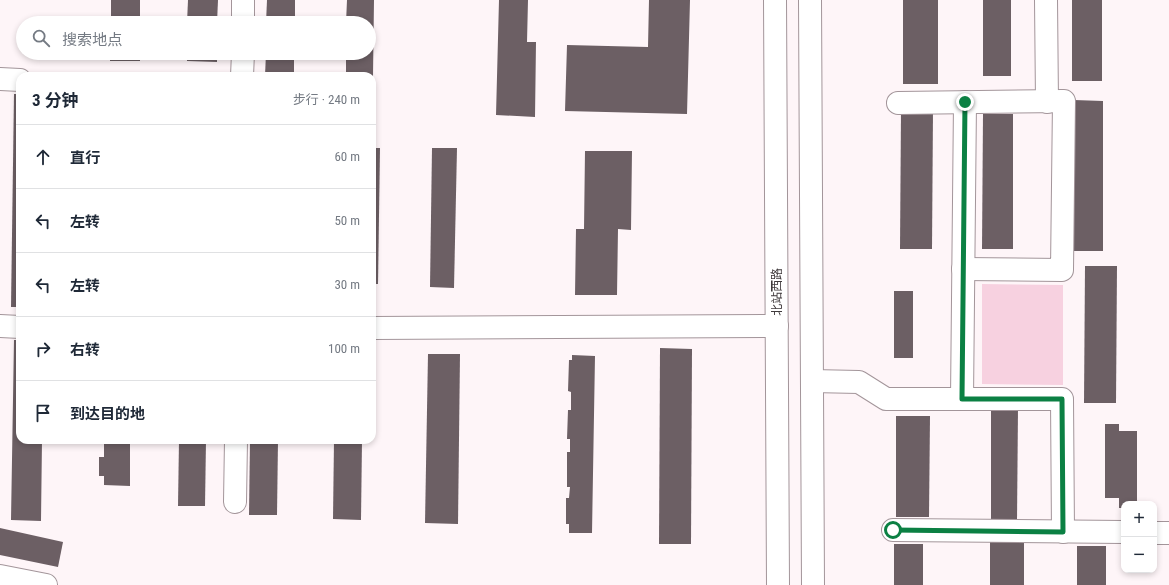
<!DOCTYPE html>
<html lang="zh">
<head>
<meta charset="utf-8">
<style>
  body { margin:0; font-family:"Roboto Condensed","Noto Sans SC",sans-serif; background:#f2f2f3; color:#1f2937 }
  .controls { position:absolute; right:12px; bottom:12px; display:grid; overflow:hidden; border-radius:8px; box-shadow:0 2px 6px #0003 }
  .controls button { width:36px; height:36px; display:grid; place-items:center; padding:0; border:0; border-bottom:1px solid #e0e1e3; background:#fff; color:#1f2937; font:20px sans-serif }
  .stop { position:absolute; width:12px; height:12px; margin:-9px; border:3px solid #0b8043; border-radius:50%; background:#fff }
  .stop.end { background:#0b8043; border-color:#fff; box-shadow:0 1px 4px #0008 }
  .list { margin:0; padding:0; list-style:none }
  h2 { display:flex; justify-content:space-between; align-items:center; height:52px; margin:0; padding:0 16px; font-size:17px }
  h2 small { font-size:13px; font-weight:400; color:#747a83 }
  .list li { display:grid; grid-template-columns:26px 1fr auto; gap:12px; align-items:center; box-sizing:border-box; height:64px; padding:0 16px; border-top:1px solid #e0e1e3 }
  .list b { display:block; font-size:15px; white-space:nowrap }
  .list em { font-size:13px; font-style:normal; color:#747a83 }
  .icon { flex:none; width:22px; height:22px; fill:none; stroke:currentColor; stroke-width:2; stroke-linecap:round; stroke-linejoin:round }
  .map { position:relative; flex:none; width:1169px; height:585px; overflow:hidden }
  .search { position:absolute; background:#fff; box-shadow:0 2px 6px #0003; left:16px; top:16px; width:360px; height:44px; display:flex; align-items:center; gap:10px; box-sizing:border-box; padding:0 14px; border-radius:22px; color:#747a83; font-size:15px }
  .panel { position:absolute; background:#fff; box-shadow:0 2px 6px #0003; left:16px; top:72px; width:360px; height:372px; border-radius:12px }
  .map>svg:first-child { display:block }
</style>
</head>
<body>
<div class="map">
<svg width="1169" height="585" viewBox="0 0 1169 585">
  <rect width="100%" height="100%" fill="#fef5f8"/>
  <path fill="#f7d1e0" d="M982 284 1063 285V385L982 384Z"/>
  <g fill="#6c5f64">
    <rect x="111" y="0" width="29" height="23"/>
    <path d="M188 0H218L217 23H187Z"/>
    <path d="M267 0H295V23H266Z"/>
    <path d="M347 0H374L373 76H346V53H369V23H346Z"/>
    <path d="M499 0H528L527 42H536L535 117 496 115Z"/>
    <path d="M649 0H690L687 114 565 111 567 45 648 47Z"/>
    <rect x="903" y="0" width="35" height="84"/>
    <rect x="983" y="0" width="28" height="76"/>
    <rect x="1072" y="0" width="30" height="81"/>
    <rect x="110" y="53" width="30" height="8"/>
    <path d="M187 53H217V62L187 61Z"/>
    <path d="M266 53H294V76H265Z"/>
    <path d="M14 94H20V307H11Z"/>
    <path d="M1074 100 1103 101V251H1073Z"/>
    <path d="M901 110H933L932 249H900Z"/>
    <path d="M983 114H1013V249H982Z"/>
    <path d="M372 148H380L378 284H372Z"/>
    <path d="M432 148H457L454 288 430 287Z"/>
    <path d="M585 151H632L631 230 618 229 617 295H575L576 229H584Z"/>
    <path d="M1085 266H1117L1116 403H1084Z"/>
    <rect x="894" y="291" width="19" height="67"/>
    <path d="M14 340H20V440H42L41 521 11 520Z"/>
    <path d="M660 348 692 349 691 544H659Z"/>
    <path d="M428 354H460L458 524 425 523Z"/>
    <path d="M572 355 595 356 592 533H569V524H566V498H569L570 487H567V452H570V439H567L568 410H571V392L568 391 569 360H572Z"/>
    <path d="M991 408H1018L1017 521H991Z"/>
    <path d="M896 416H930L929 517H896Z"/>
    <path d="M1105 424H1119V431H1137V504H1124V508H1119V498H1105Z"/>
    <path d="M104 440H130V486L104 485V476H99V457H104Z"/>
    <path d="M179 440H206L205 506H178Z"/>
    <path d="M250 440H278L277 515H249Z"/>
    <path d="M334 440H362L361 520 333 519Z"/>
    <path d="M0 528 63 542 58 567 0 555Z"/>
    <rect x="990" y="541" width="34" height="44"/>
    <rect x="894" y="544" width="29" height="41"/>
    <rect x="1077" y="546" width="29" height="39"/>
  </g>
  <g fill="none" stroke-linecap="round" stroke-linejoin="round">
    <defs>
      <g id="minor">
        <path d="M1046 0 1047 102"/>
        <path d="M243 23V0"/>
        <path d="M242 76 243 53"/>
        <path d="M0 79 20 80"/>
        <path d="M898 103 1064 101 1062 270 963 269"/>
        <path d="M0 326 20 327"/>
        <path d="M372 328 777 326"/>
        <path d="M812 381 859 382 886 399H1062L1063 532"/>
        <path d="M962 399 965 102"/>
        <path d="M235 502 236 440"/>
        <path d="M893 530 1124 532"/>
        <path d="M1154 533H1169"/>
        <path d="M0 576 46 585"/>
      </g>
      <g id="major">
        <path d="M775 0 778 585"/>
        <path d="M810 0 813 585"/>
      </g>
    </defs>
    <use href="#minor" stroke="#a3959a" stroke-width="24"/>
    <use href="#major" stroke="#a3959a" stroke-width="24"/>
    <use href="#minor" stroke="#fff" stroke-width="22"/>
    <use href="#major" stroke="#fff" stroke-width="22"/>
  </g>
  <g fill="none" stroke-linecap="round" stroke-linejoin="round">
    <path stroke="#0b8043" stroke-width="5" d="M893 530 1063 532 1062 399H962L965 102"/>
  </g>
  <g text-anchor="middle" stroke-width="4" stroke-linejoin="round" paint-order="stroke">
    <g font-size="12" fill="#3f393b" stroke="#fff">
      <text transform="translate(777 292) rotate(-90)" y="4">北站西路</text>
    </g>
  </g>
</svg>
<div class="controls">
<button>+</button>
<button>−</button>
</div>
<div class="stop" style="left:893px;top:530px"></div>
<div class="stop end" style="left:965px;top:102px"></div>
<div class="search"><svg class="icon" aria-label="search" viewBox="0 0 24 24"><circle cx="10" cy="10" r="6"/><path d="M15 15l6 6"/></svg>搜索地点</div>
<section class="panel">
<h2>3 分钟<small>步行 · 240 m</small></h2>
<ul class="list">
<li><svg class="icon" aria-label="ahead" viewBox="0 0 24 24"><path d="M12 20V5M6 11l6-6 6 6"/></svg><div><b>直行</b></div><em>60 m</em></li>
<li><svg class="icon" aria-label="left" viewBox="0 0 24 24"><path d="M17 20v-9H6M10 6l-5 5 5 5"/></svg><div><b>左转</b></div><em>50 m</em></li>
<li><svg class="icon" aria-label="left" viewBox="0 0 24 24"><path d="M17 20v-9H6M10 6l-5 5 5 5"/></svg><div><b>左转</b></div><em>30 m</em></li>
<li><svg class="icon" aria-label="right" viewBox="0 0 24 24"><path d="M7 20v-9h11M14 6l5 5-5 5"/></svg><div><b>右转</b></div><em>100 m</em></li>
<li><svg class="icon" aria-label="arrive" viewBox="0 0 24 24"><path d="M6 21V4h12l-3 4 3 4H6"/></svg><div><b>到达目的地</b></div></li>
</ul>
</section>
</div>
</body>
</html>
